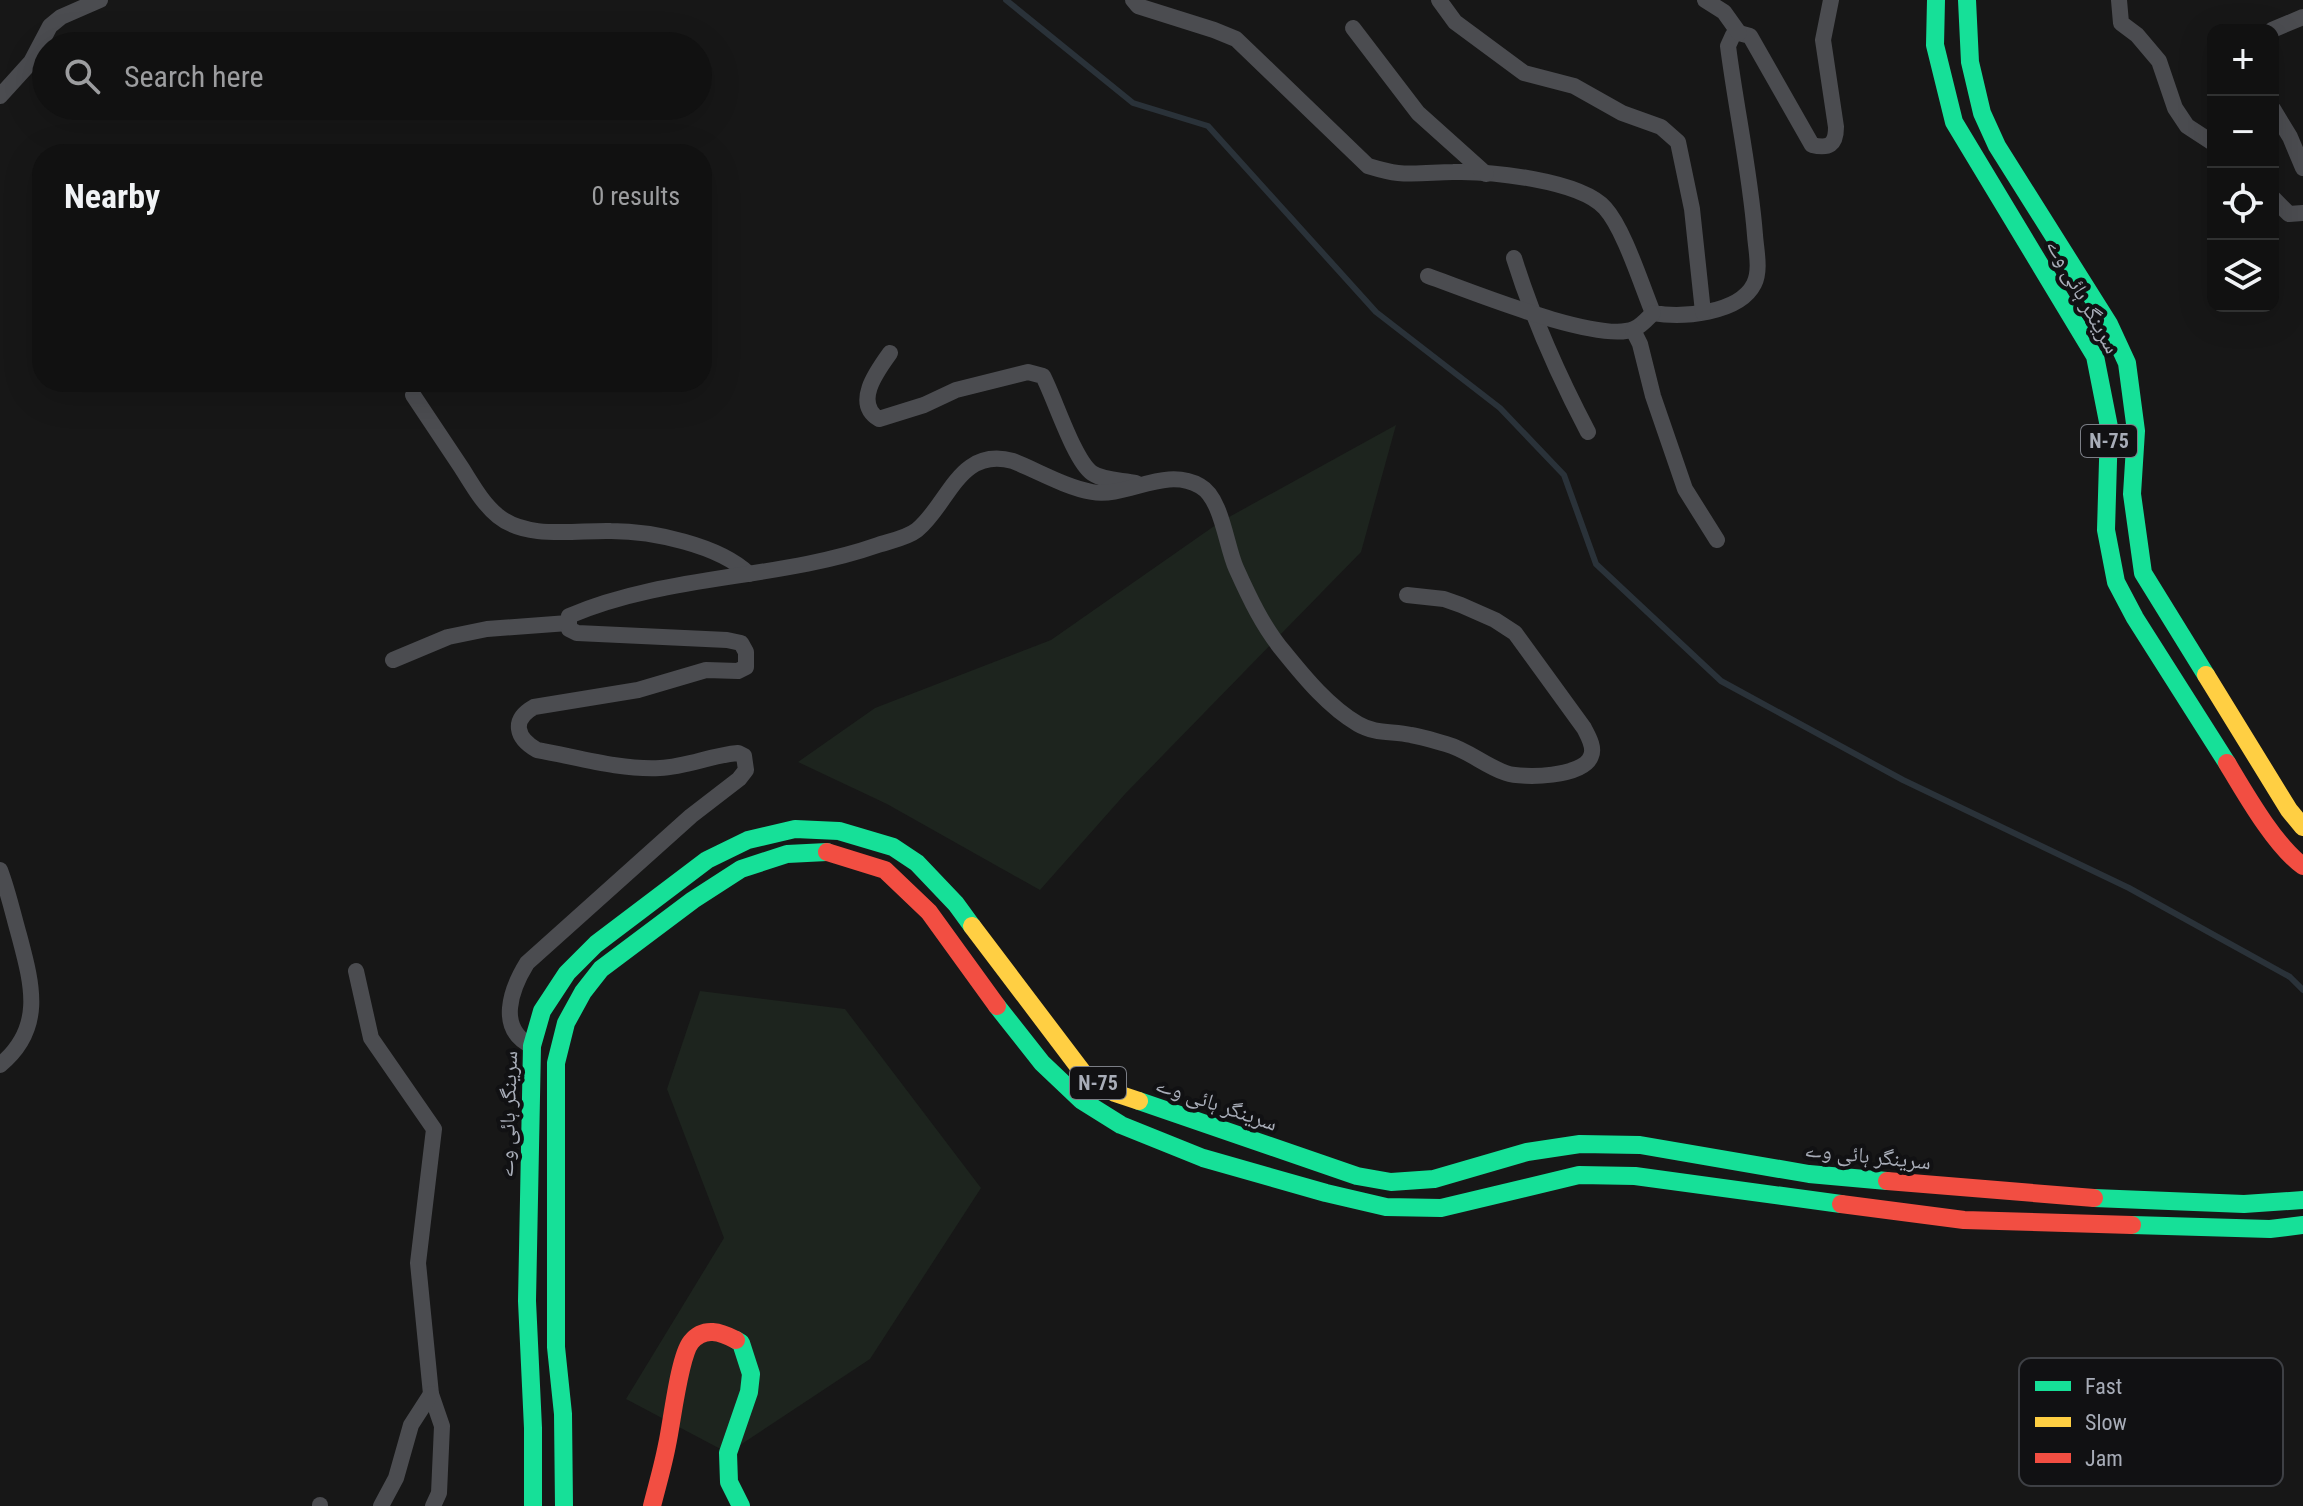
<!DOCTYPE html>
<html lang="en">
<head>
<meta charset="utf-8">
<style>
  body { margin:0; font-family:"Roboto Condensed","Noto Naskh Arabic",sans-serif; background:#1e1f1f; color:#f1f3f6 }
  .controls { position:absolute; right:24px; top:24px; display:grid; overflow:hidden; border-radius:16px; box-shadow:0 8px 32px #0002 }
  .controls button { width:72px; height:72px; display:grid; place-items:center; padding:0; border:0; border-bottom:2px solid #303131; background:#111; color:#f1f3f6; font:40px sans-serif }
  .list { margin:0; padding:0; list-style:none }
  h2 { display:flex; justify-content:space-between; align-items:center; height:104px; margin:0; padding:0 32px; font-size:34px }
  h2 small { font-size:26px; font-weight:400; color:#9c9d9f }
  .icon { flex:none; width:44px; height:44px; fill:none; stroke:currentColor; stroke-width:2; stroke-linecap:round; stroke-linejoin:round }
  .map { position:relative; flex:none; width:2303px; height:1506px; overflow:hidden }
  .search { position:absolute; background:#111; box-shadow:0 8px 32px #0002; left:32px; top:32px; width:680px; height:88px; display:flex; align-items:center; gap:20px; box-sizing:border-box; padding:0 28px; border-radius:44px; color:#9c9d9f; font-size:30px }
  .panel { position:absolute; background:#111; box-shadow:0 8px 32px #0002; left:32px; top:144px; width:680px; height:248px; border-radius:32px }
  .map>svg:first-child { display:block }
</style>
</head>
<body>
<div class="map">
<svg width="2303" height="1506" viewBox="0 0 2303 1506">
  <rect width="100%" height="100%" fill="#171717"/>
  <g fill="#1d241e">
    <path d="M1396 425 1361 552 1125 794 1040 890 887 804 798 762 875 708 1051 640 1220 522Z"/>
    <path d="M700 991 845 1009 981 1188 870 1359 728 1453 626 1399 724 1238 667 1089Z"/>
  </g>
  <g fill="none" stroke-linecap="round" stroke-linejoin="round">
    <path stroke="#2a3239" stroke-width="6" d="M1006 0 1133 103 1208 126 1376 312 1500 408 1564 475 1596 564 1721 681 1903 780 2129 888 2290 977 2303 990"/>
    <g stroke="#4b4c50" stroke-width="16">
      <path d="M1133 0 1138 6 1214 30 1236 39 1368 166C1378 169 1388 172 1398 173 1416 175 1435 172 1453 172 1490 171 1580 180 1605 208 1624 229 1641 284 1653 313 1681 318 1739 314 1754 284 1761 270 1756 250 1755 235 1750 171 1736 109 1728 46L1733 35 1739 33 1750 36 1812 145C1829 149 1836 145 1836 127L1823 40 1831 0"/>
      <path d="M1439 0 1455 22 1524 73 1574 86 1622 113 1661 127 1678 142 1692 209 1703 312"/>
      <path d="M1705 0 1724 12 1739 33"/>
      <path d="M2119 0 2121 23 2137 35 2159 61 2175 108 2187 126 2213 143"/>
      <path d="M1353 28 1418 113 1486 174"/>
      <path d="M2272 30 2303 17"/>
      <path d="M0 96 31 62 50 26 61 17 100 0"/>
      <path d="M2273 109 2290 137 2303 168"/>
      <path d="M2273 198 2289 214 2303 213"/>
      <path d="M1514 258C1533 319 1558 375 1588 432"/>
      <path d="M1428 276C1468 290 1598 344 1634 329 1641 326 1647 319 1653 313"/>
      <path d="M1633 330 1640 344 1653 396 1685 489 1717 540"/>
      <path d="M890 353C877 371 853 403 879 419L924 405 956 390 1028 372 1043 376C1055 399 1074 460 1092 473 1104 481 1123 480 1136 483"/>
      <path d="M413 395C429 419 445 443 461 467 472 484 482 503 498 516 527 540 576 530 611 531 652 531 719 545 749 574"/>
      <path d="M393 660 448 637 487 629 568 623"/>
      <path d="M0 870C8 891 13 914 19 935 32 984 45 1028 0 1065"/>
      <path d="M356 971 371 1038 434 1129 418 1263 431 1394 442 1426 439 1493 433 1506"/>
      <path d="M532 1046C496 1029 511 989 527 963L691 816 739 779 746 770 744 756 738 753C712 755 687 767 660 768 619 770 577 757 537 750 516 738 511 720 534 707L638 690 706 670 738 671 746 667V652L741 643 727 640 577 633 569 629V616C667 574 778 580 878 545 890 541 907 538 917 530 949 504 959 446 1013 461 1038 471 1065 487 1092 492 1127 498 1165 466 1200 486 1222 498 1226 546 1236 568 1249 597 1263 627 1284 652 1305 678 1329 707 1358 724 1375 734 1392 731 1411 735 1423 737 1435 741 1446 744 1468 750 1485 766 1506 773 1523 779 1584 777 1591 756 1595 747 1588 736 1584 728L1515 633 1495 620 1461 605 1444 599 1407 595"/>
      <path d="M320 1506V1505"/>
      <path d="M381 1506 396 1478 411 1425 431 1394"/>
    </g>
    <g stroke="#16e098" stroke-width="18">
      <path d="M1936 0 1935 45 1954 122 2095 356 2109 427 2106 530 2116 582 2135 618 2227 763"/>
      <path d="M1967 0 1970 62 1982 113 1997 146 2109 324 2127 363 2136 431 2132 494 2143 573 2206 675"/>
      <path d="M997 1006 1042 1063 1081 1100 1121 1125 1203 1158 1326 1193 1386 1207 1441 1208 1579 1175 1635 1176 1841 1204"/>
      <path d="M1139 1101 1357 1176 1391 1182 1434 1179 1527 1152 1580 1144 1640 1145 1809 1174 1887 1181"/>
      <path d="M2094 1198 2244 1204 2303 1200"/>
      <path d="M2132 1225 2270 1229 2303 1225"/>
      <path d="M736 1340 741 1343 751 1374 749 1392 728 1453 729 1482 741 1506"/>
      <path d="M533 1506V1428L527 1301 532 1046 542 1011 567 973 596 944 707 860 748 840 795 829 839 831 893 847 917 863 956 904 972 926"/>
      <path d="M564 1506 563 1414 556 1347V1063L566 1023 583 992 601 969 693 900 741 869 787 854 827 852"/>
    </g>
    <g stroke="#ffcf43" stroke-width="18">
      <path d="M2206 675 2289 810 2303 827"/>
      <path d="M972 926 1084 1074 1115 1093 1139 1101"/>
    </g>
    <g stroke="#f24e42" stroke-width="18">
      <path d="M2227 763C2245 793 2275 846 2303 866"/>
      <path d="M827 852 885 870 929 912 997 1006"/>
      <path d="M1887 1181 2094 1198"/>
      <path d="M1841 1204 1964 1220 2132 1225"/>
      <path d="M652 1506C657 1486 663 1466 667 1445 672 1423 679 1357 691 1342 704 1326 721 1332 736 1340"/>
    </g>
  </g>
  <g text-anchor="middle" stroke-width="8" stroke-linejoin="round" paint-order="stroke">
    <g fill="#111113" stroke="#7b7e86" stroke-width="2">
      <rect x="2081" y="425" width="56" height="32" rx="6"/>
      <rect x="1070" y="1067" width="56" height="32" rx="6"/>
    </g>
    <g font-size="20" font-weight="bold" fill="#a8adb8">
      <text x="2109" y="448">N-75</text>
      <text x="1098" y="1090">N-75</text>
    </g>
    <g font-size="22" fill="#a8adb8" stroke="#111113">
      <text transform="translate(2084 296) rotate(61)" y="8">سرینگر ہائی وے</text>
      <text transform="translate(1217 1103) rotate(19)" y="8">سرینگر ہائی وے</text>
      <text transform="translate(507 1114) rotate(-88)" y="8">سرینگر ہائی وے</text>
      <text transform="translate(1868 1155) rotate(6)" y="8">سرینگر ہائی وے</text>
    </g>
  </g>
  <rect x="2019" y="1358" width="264" height="128" rx="12" fill="#111113" stroke="#3e4045" stroke-width="2"/>
  <rect x="2035" y="1381" width="36" height="10" fill="#16e098"/>
  <rect x="2035" y="1417" width="36" height="10" fill="#ffcf43"/>
  <rect x="2035" y="1453" width="36" height="10" fill="#f24e42"/>
  <g font-size="22" fill="#a8adb8">
    <text x="2085" y="1394">Fast</text>
    <text x="2085" y="1430">Slow</text>
    <text x="2085" y="1466">Jam</text>
  </g>
</svg>
<div class="controls">
<button>+</button>
<button>−</button>
<button><svg class="icon" aria-label="locate" viewBox="0 0 24 24"><circle cx="12" cy="12" r="6"/><path d="M12 2v4M12 18v4M2 12h4M18 12h4"/></svg></button>
<button><svg class="icon" aria-label="layers" viewBox="0 0 24 24"><path d="M12 4l9 5-9 5-9-5zM3 14l9 5 9-5"/></svg></button>
</div>
<div class="search"><svg class="icon" aria-label="search" viewBox="0 0 24 24"><circle cx="10" cy="10" r="6"/><path d="M15 15l6 6"/></svg>Search here</div>
<section class="panel">
<h2>Nearby<small>0 results</small></h2>
<ul class="list">
</ul>
</section>
</div>
</body>
</html>
